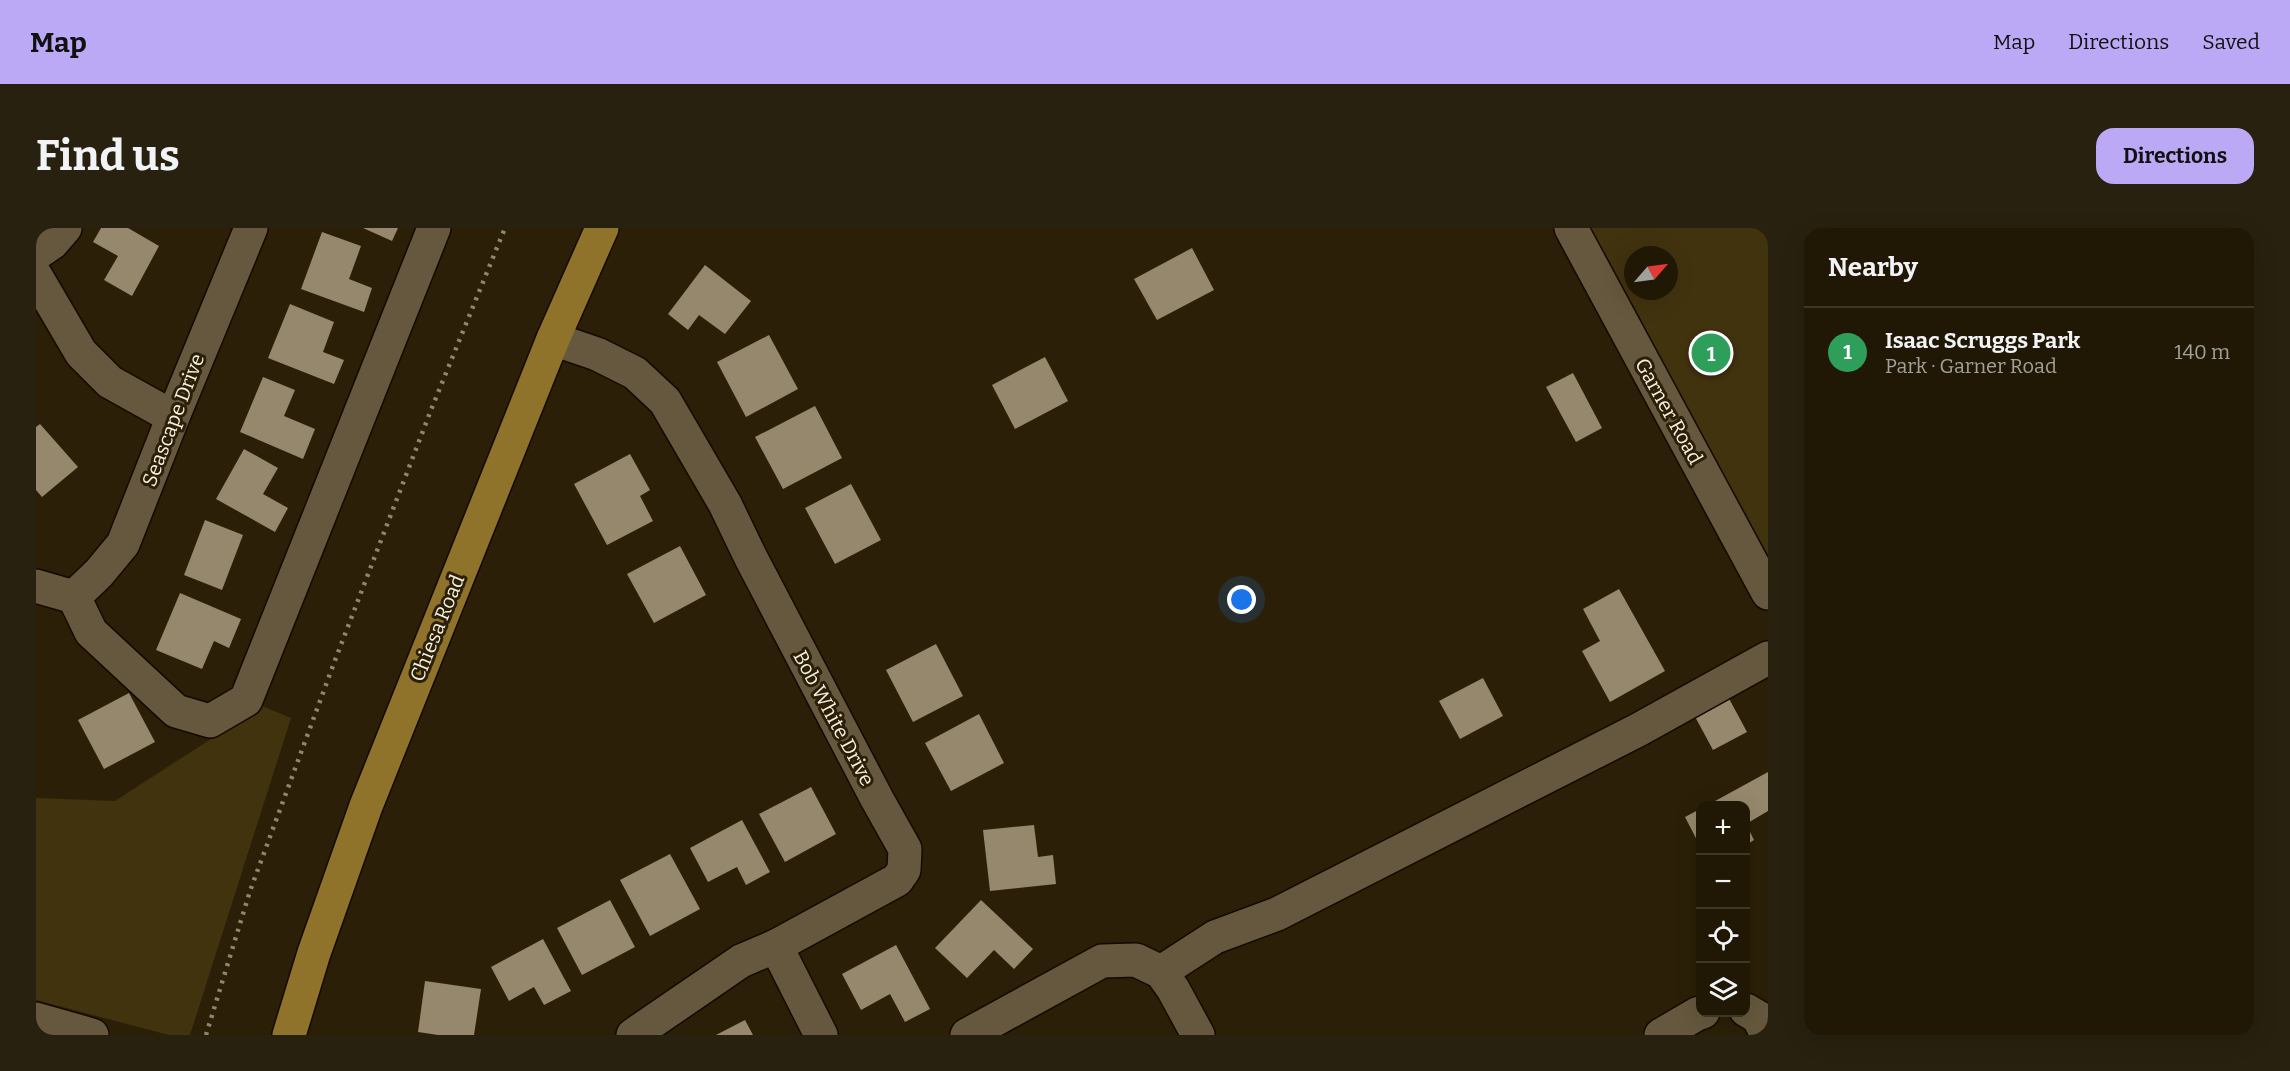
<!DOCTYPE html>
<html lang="en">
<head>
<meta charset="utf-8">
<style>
  body { margin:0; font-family:Bitter,serif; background:#28210f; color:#f1f3f6 }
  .controls { position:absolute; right:18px; bottom:18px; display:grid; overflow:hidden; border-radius:12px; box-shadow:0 6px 24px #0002 }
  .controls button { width:54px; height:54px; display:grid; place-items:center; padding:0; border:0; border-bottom:2px solid #3d3727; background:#201805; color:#f1f3f6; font:30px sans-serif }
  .compass { position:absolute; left:1588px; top:18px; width:54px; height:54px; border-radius:50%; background:#201805; box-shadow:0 6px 24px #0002; rotate:62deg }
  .you { position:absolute; left:1206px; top:372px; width:21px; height:21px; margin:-15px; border:4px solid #fff; border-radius:50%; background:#1a73e8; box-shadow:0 0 0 9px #1a73e833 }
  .badge { display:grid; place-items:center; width:39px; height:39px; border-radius:50%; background:#bca9f5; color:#fff; font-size:20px; font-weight:700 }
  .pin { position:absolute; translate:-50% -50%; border:3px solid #fff; box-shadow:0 2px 6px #0006 }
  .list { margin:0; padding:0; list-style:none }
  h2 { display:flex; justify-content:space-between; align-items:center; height:78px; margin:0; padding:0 24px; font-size:26px }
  h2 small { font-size:20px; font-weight:400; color:#a2a09a }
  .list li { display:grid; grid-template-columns:39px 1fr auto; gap:18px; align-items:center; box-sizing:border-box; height:90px; padding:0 24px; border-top:2px solid #3d3727 }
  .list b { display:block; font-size:22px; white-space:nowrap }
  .list p { margin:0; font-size:20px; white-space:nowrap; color:#a2a09a }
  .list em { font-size:20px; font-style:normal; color:#a2a09a }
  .icon { flex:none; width:33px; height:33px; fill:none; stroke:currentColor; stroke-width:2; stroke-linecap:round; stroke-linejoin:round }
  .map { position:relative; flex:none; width:1732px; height:807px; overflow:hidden; border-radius:18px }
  header { display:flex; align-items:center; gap:36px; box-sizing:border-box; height:84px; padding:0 30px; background:#bca9f5; color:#111 }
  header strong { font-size:28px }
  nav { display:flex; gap:33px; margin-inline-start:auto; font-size:21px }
  .intro { display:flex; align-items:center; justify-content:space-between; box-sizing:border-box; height:144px; padding:0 36px }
  h1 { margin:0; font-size:42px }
  .button { padding:15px 27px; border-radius:18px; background:#bca9f5; color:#111; font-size:21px; font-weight:700 }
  main { display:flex; gap:36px; padding:0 36px }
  aside { flex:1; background:#201805; border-radius:18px; box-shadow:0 6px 24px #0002 }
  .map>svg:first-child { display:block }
</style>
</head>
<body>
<header>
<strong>Map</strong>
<nav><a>Map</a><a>Directions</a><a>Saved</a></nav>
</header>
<div class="intro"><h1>Find us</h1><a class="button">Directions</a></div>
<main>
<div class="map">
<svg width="1732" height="807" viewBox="0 0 1732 807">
  <rect width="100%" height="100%" fill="#2b2007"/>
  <g fill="#42330f" fill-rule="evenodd">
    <path d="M1553 0H1732V338ZM1597 27H1633V63H1597Z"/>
    <path d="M226 478 255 490 154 807H133L0 772V570L79 573Z"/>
  </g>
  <g fill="#95886c">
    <path d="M65 0H92L123 18 96 68 68 52 82 28 57 14Z"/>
    <path d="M327 0H362L356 13Z"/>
    <path d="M286 4 325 18 313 51 336 60 328 84 265 61Z"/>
    <path d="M1156 20 1178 62 1121 92 1098 51Z"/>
    <path d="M669 37 715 73 689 106 663 87 652 102 632 86Z"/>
    <path d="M254 76 298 94 287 124 308 132 298 156 232 130Z"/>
    <path d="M733 107 762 161 710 189 681 134Z"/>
    <path d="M1009 129 1032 173 979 201 956 157Z"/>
    <path d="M1537 145 1566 200 1540 214 1510 159Z"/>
    <path d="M227 149 259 162 248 188 279 201 267 231 204 204Z"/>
    <path d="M779 178 806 230 747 261 719 209Z"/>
    <path d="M4 196 42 239 6 269 0 262V199Z"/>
    <path d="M208 221 242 240 227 266 252 280 239 304 180 271Z"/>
    <path d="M594 226 614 262 604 268 617 293 571 317 538 256Z"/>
    <path d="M815 256 845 312 799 336 769 280Z"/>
    <path d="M169 292 207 307 186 362 148 347Z"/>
    <path d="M644 318 670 367 618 395 591 346Z"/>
    <path d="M1583 361 1629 443 1574 474 1546 423 1564 413 1547 381Z"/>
    <path d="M144 365 205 391 193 420 178 413 166 441 120 422Z"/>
    <path d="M900 416 927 468 877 494 850 442Z"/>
    <path d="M1447 450 1467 488 1424 511 1403 473Z"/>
    <path d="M93 465 119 514 68 541 42 492Z"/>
    <path d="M1690 465 1711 504 1677 522 1656 483Z"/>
    <path d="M943 486 968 535 915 563 889 515Z"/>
    <path d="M1732 544V583L1710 596V578H1670Z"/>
    <path d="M775 559 800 606 749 634 723 586Z"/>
    <path d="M1664 581V618L1649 589Z"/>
    <path d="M706 592 734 644 710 657 701 639 672 654 654 620Z"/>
    <path d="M1710 596 1718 612 1710 617Z"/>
    <path d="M998 597 1002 629 1017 627 1020 656 954 663 947 602Z"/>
    <path d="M634 626 664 681 614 708 584 652Z"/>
    <path d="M574 672 599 719 546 747 521 700Z"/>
    <path d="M945 672 997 721 978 741 958 722 931 750 899 720Z"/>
    <path d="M507 711 535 763 508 777 498 759 473 773 455 739Z"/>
    <path d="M860 717 894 781 869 794 854 766 825 782 806 746Z"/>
    <path d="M389 753 445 761 438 807H402L382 804Z"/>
    <path d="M709 792 717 807H680Z"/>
  </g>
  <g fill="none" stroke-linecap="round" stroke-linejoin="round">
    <defs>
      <g id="minor">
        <path d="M1535 0 1732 365"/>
        <path d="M0 26 16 15 29 0"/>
        <path d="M0 48 45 125 74 154 137 189"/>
        <path d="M517 111 561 126 599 145 629 173 689 276 715 330 841 571 869 621 868 642 861 652 740 718 705 733 597 807"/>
        <path d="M0 358 38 369 55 404 140 483 174 493 210 472 398 0"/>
        <path d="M38 369 63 345 87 316 137 189 215 0"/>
        <path d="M740 718 785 807"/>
        <path d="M1125 744 1179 709 1241 686 1602 502 1732 430"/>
        <path d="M1710 782 1722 789 1731 807"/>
        <path d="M0 791 56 807"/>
        <path d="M931 807 1066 733 1100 732 1125 744 1137 761 1162 807"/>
        <path d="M1625 807 1661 786 1667 784"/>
      </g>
      <path id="major" d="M253 807 278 725 330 578 517 111 566 0"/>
    </defs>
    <use href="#minor" stroke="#140900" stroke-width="36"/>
    <use href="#major" stroke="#140900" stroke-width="36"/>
    <use href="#minor" stroke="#65583e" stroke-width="33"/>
    <use href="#major" stroke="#90732b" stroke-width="33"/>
    <path stroke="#8f8672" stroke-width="4.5" stroke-dasharray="3 6" stroke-linecap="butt" d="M170 807 214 663 298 435 395 182 469 0"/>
  </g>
  <g text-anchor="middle" stroke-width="6" stroke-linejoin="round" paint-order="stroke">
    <g font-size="20" fill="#f7f0e1" stroke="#2b2007">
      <text transform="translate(1633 183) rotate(61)" y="7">Garner Road</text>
      <text transform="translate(137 192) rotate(-69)" y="7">Seascape Drive</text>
      <text transform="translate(401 400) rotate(-68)" y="7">Chiesa Road</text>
      <text transform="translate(798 490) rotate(62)" y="7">Bob White Drive</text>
    </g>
  </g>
</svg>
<div class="controls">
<button>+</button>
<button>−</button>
<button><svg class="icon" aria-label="locate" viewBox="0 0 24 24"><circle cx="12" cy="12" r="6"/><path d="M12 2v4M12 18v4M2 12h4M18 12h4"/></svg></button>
<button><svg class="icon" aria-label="layers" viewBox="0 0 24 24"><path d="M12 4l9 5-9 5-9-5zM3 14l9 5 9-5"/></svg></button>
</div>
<svg class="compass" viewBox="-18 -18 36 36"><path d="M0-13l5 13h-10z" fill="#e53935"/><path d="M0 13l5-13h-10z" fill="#a2a09a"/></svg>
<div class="you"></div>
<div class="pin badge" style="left:1675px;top:125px;background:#2e9e5b">1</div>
</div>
<aside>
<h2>Nearby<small></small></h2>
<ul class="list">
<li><span class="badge" style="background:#2e9e5b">1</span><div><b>Isaac Scruggs Park</b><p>Park · Garner Road</p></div><em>140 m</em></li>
</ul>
</aside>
</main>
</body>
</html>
